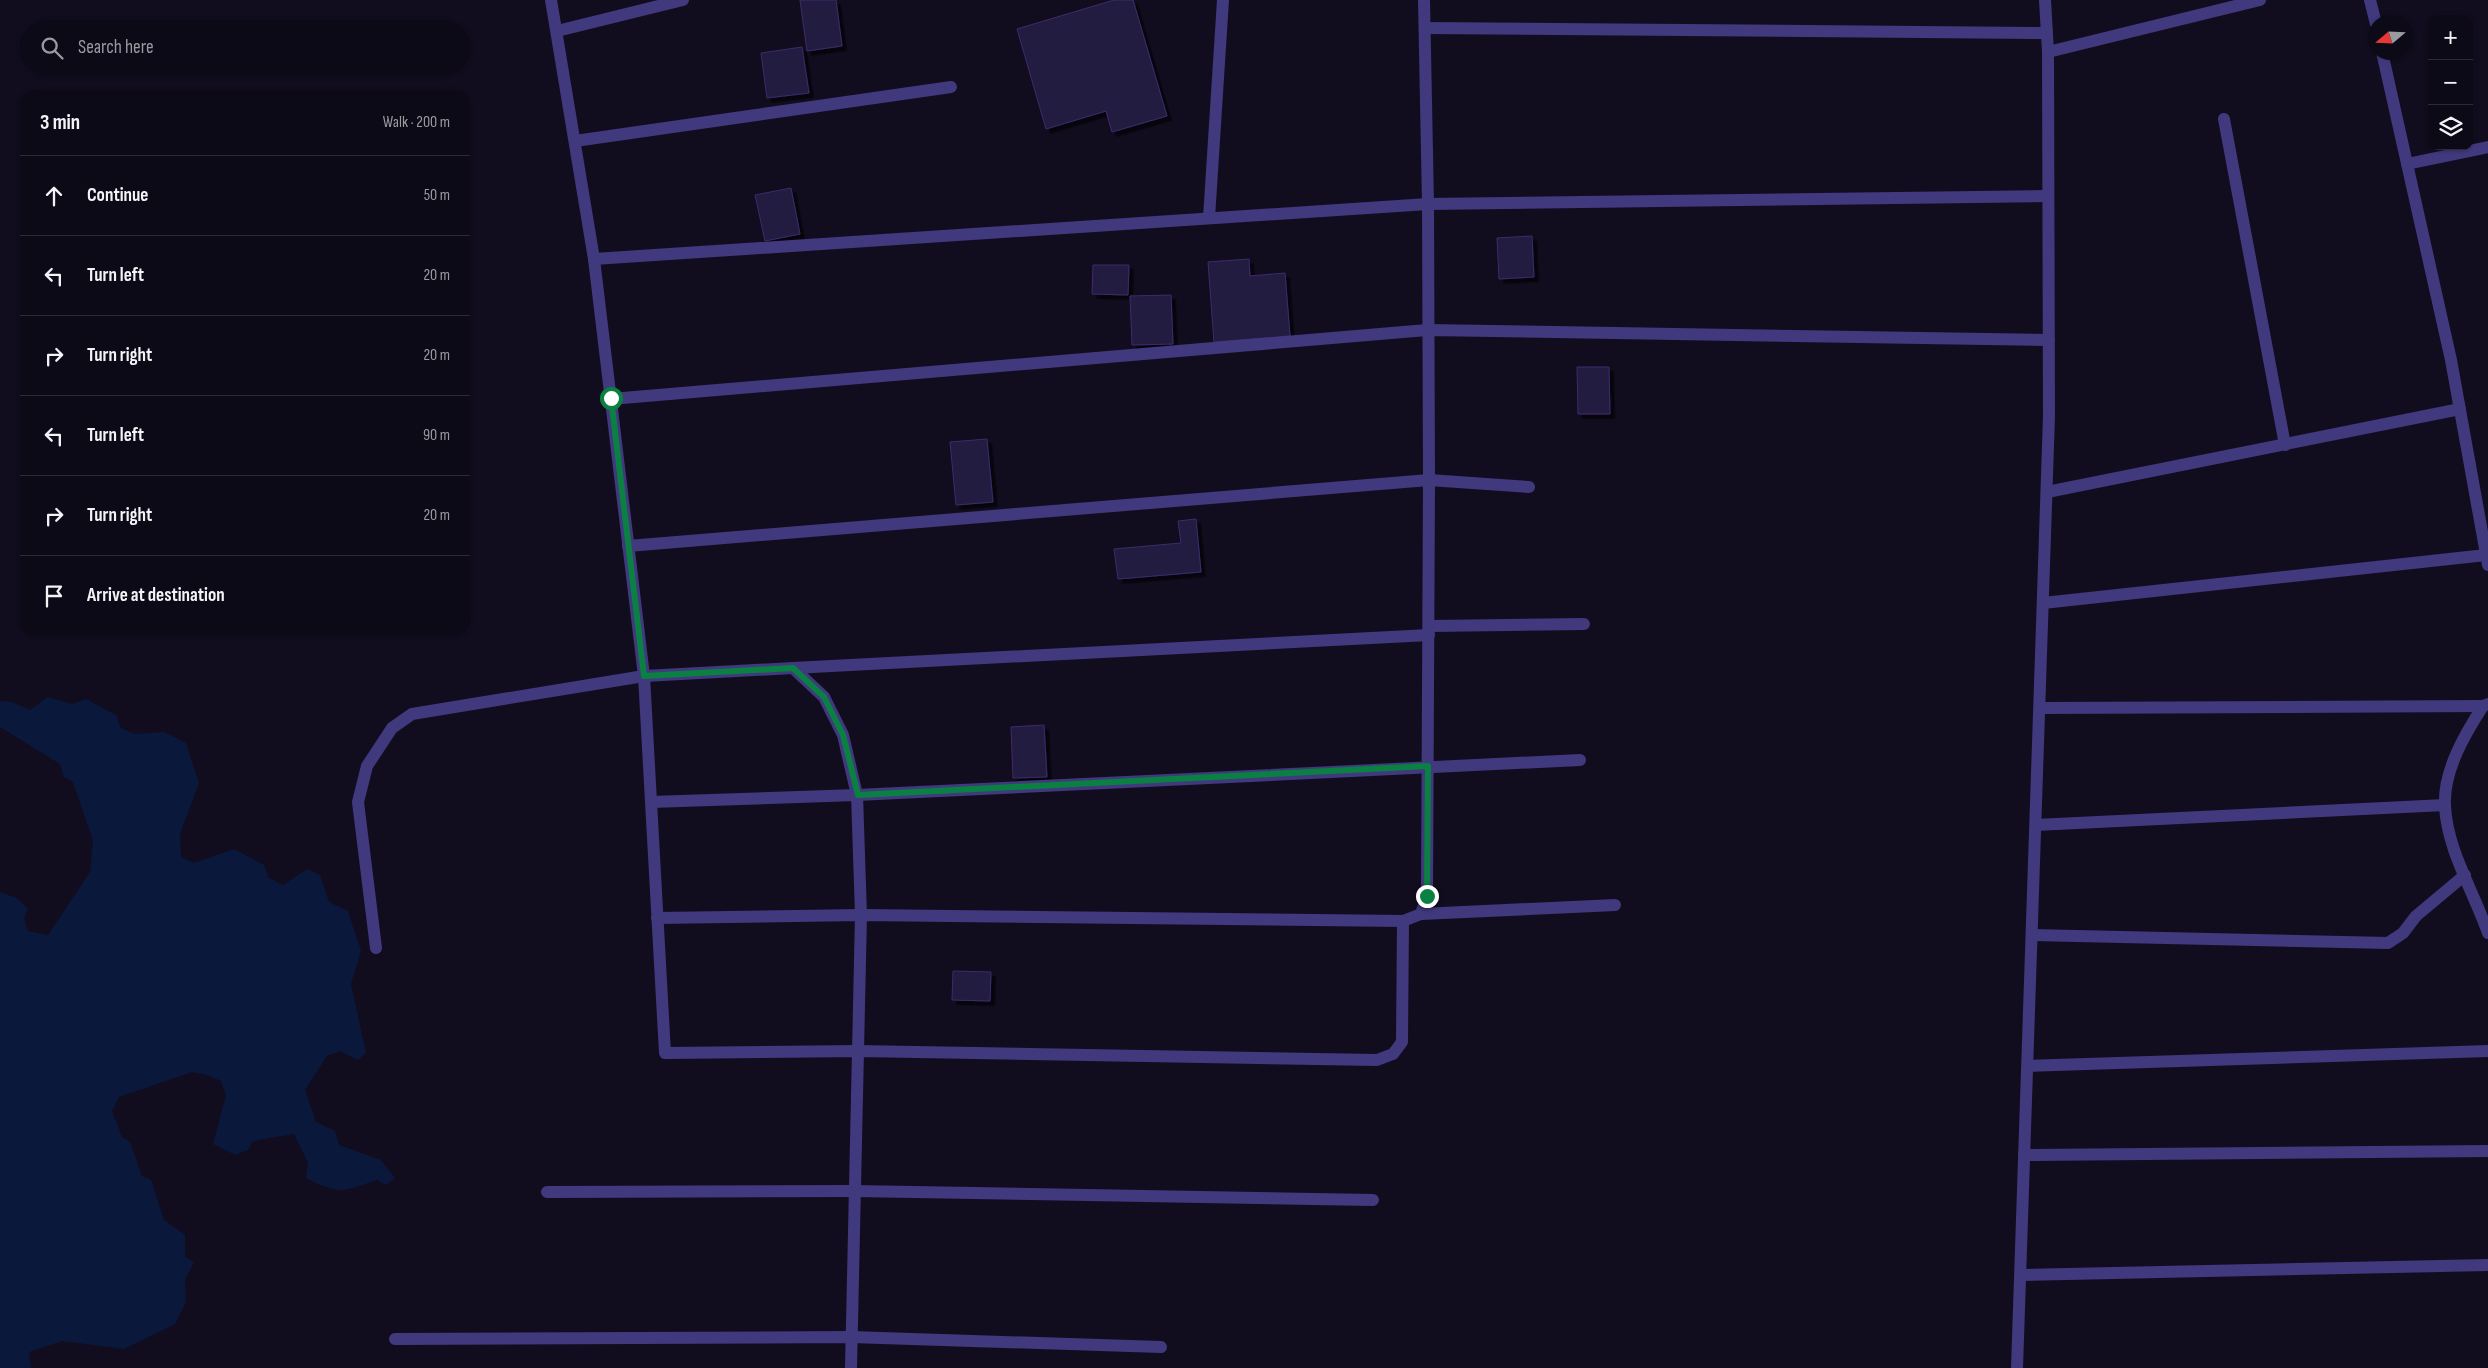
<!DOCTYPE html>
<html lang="en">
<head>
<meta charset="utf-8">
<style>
  body { margin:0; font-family:"Sofia Sans Condensed",sans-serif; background:#1b1824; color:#f1f3f6 }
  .controls { position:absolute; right:15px; top:15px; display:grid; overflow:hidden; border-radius:10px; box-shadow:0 1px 4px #0004 }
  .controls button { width:45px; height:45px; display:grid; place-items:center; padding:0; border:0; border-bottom:1px solid #2d2b36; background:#0d0a17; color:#f1f3f6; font:25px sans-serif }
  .compass { position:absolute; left:2368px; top:15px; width:45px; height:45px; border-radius:50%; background:#0d0a17; box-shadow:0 1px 4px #0004; rotate:251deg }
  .stop { position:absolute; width:15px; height:15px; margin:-11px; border:4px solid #0b8043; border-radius:50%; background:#fff }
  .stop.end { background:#0b8043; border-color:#fff; box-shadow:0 1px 5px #0008 }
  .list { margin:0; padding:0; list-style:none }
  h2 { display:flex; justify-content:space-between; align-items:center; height:65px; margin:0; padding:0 20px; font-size:21px }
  h2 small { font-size:16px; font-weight:400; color:#9a9aa1 }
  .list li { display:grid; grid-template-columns:32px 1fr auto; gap:15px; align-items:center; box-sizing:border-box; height:80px; padding:0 20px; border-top:1px solid #2d2b36 }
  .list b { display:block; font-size:19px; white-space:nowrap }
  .list em { font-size:16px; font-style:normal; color:#9a9aa1 }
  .icon { flex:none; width:28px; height:28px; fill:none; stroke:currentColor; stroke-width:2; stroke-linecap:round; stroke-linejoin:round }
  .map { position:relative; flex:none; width:2488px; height:1368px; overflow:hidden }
  .search { position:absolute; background:#0d0a17; box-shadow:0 1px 4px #0004; left:20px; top:20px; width:450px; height:55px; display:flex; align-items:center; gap:12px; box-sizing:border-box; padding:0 18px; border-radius:28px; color:#9a9aa1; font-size:19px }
  .panel { position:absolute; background:#0d0a17; box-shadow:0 1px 4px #0004; left:20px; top:90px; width:450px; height:545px; border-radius:15px }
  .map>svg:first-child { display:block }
</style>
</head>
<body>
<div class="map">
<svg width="2488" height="1368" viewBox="0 0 2488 1368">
  <defs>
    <filter id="shadow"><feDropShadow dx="4.5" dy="4.5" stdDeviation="0" flood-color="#0009"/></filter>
  </defs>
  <rect width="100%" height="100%" fill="#110d1f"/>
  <path fill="#0a183b" d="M48 697 72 704 86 699 116 715 121 728 135 734 164 732 186 743 199 783 180 834 181 857 194 863 234 849 264 865 269 878 283 885 307 869 320 875 329 902 348 911 361 951 351 984 366 1053 358 1060 340 1051 327 1056 305 1090 316 1122 335 1131 339 1145 381 1160 395 1178 386 1185 377 1180C342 1192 340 1195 306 1178L308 1163 294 1134 253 1141 248 1150 235 1155 213 1144 226 1095 221 1081 207 1075 192 1072 119 1097 112 1111 122 1137 130 1142 142 1176 151 1180 164 1220 185 1235V1257L194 1262 185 1280 186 1302 175 1324 124 1349 62 1341 29 1352 31 1368H0V892L17 898 28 909 24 918 28 931 48 935 90 872 93 841 73 782 64 777 60 764 0 727V701L12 702 30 710Z"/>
  <g fill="#241a3f" stroke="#3d2c6b" filter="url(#shadow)">
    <path d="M800 0H836L842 46 807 51Z"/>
    <path d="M1114 0H1133L1167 116 1112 132 1106 111 1046 129 1017 29Z"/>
    <path d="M802 47 809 93 767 98 761 53Z"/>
    <path d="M791 188 800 234 765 241 755 195Z"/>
    <path d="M1532 236 1534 277 1499 279 1497 238Z"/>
    <path d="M1249 259 1250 276 1285 273 1290 336 1214 342 1208 262Z"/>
    <path d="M1093 265H1129L1128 295 1092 294Z"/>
    <path d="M1171 295 1173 344 1132 345 1130 296Z"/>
    <path d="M1577 367H1609L1610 414H1578Z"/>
    <path d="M987 439 993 502 956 505 950 442Z"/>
    <path d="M1196 519 1201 572 1118 579 1114 549 1181 543 1178 521Z"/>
    <path d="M1044 725 1047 777 1013 778 1011 727Z"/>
    <path d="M953 971 991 972 990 1001 952 1000Z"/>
  </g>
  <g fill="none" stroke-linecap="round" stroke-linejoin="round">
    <g stroke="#40397d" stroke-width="12">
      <path d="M551 0 594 259 644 676 665 1053 858 1051 1377 1060 1393 1054 1402 1042 1403 921"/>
      <path d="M2370 0 2376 24"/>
      <path d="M1425 28 2047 33"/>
      <path d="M557 31 683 0"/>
      <path d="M2048 52 2260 0"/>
      <path d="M2382 52 2451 360 2488 565"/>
      <path d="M2224 119 2285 445"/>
      <path d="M575 141 951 87"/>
      <path d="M2407 164 2488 147"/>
      <path d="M1209 218 1223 0"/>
      <path d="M594 259 1428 204 2047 196"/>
      <path d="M611 399 1427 330 2049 340"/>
      <path d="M2047 492 2460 409"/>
      <path d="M628 546 1429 480 1428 204 1424 0"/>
      <path d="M2043 603 2486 555"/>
      <path d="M1429 626 1584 624"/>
      <path d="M793 668 1429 635"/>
      <path d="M2488 704 2483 706C2465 734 2443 771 2445 806 2447 850 2474 892 2488 933"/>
      <path d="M2040 708 2483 706"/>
      <path d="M651 802 857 795 1580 760"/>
      <path d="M2036 825 2445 805"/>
      <path d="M1421 914 1615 905"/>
      <path d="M657 918 861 915 1403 921 1421 914 1427 896 1429 480 1529 487"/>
      <path d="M2032 935 2388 943 2403 933 2416 916 2465 875"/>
      <path d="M376 948 358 802 367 766 392 728 412 714 644 676 793 668 824 697 843 735 857 795 861 915 851 1368"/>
      <path d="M2028 1066 2488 1051"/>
      <path d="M2024 1155 2488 1151"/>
      <path d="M547 1192 855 1191 1373 1200"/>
      <path d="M2021 1275 2488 1265"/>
      <path d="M395 1339 851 1337 1161 1347"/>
      <path d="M2017 1368 2049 416 2048 52 2045 0"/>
    </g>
  </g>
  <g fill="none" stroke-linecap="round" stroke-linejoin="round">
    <path stroke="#0b8043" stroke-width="6" d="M611 398 644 676 793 668 824 697 843 735 858 795 1428 766 1427 896"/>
  </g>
</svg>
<div class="controls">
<button>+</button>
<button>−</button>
<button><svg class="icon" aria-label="layers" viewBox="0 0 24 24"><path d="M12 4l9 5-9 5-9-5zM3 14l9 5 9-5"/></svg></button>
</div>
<svg class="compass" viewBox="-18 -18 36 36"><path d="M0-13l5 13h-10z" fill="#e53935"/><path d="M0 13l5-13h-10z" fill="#9a9aa1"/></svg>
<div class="stop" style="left:611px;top:398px"></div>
<div class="stop end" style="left:1427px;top:896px"></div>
<div class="search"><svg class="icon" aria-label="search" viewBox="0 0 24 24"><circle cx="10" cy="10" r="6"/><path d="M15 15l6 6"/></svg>Search here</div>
<section class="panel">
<h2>3 min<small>Walk · 200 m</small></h2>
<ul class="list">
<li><svg class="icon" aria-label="ahead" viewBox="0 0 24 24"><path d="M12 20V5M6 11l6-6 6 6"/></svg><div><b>Continue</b></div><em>50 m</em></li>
<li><svg class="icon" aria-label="left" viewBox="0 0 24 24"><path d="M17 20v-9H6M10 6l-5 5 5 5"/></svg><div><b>Turn left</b></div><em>20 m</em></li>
<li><svg class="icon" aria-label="right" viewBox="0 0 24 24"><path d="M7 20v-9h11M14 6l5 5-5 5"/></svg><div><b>Turn right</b></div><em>20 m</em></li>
<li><svg class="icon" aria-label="left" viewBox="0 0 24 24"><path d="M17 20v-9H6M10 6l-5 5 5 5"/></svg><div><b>Turn left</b></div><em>90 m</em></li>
<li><svg class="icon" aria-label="right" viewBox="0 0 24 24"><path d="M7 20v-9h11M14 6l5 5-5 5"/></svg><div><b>Turn right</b></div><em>20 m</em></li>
<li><svg class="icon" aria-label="arrive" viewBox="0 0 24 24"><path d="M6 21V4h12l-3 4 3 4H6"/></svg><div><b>Arrive at destination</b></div></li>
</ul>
</section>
</div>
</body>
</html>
